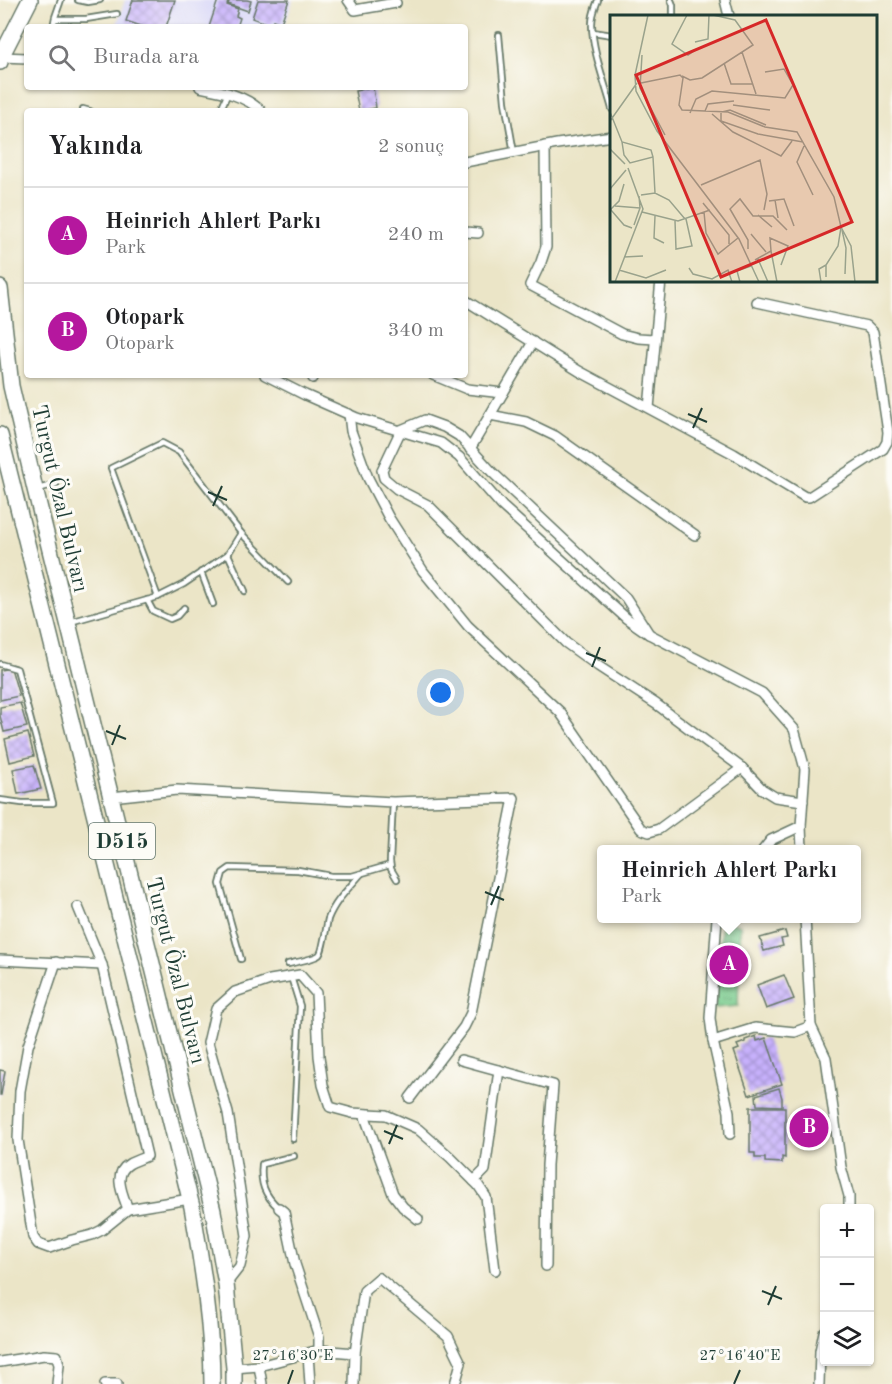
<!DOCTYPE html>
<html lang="tr">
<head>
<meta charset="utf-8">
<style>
  body { margin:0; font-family:"Old Standard TT",serif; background:#f2f2f2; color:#202124 }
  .controls { position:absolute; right:18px; bottom:18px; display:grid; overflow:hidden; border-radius:6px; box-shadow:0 2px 4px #0004 }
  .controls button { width:54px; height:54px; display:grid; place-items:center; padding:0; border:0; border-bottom:2px solid #e0e0e0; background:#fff; color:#202124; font:30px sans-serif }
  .you { position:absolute; left:441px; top:693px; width:21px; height:21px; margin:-15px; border:4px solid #fff; border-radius:50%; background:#1a73e8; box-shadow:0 0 0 9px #1a73e833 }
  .badge { display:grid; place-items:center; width:39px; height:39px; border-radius:50%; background:#b5179e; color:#fff; font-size:20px; font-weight:700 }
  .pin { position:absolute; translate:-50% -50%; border:3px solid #fff; box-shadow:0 2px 6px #0006 }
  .popup { position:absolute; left:597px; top:845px; width:264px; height:78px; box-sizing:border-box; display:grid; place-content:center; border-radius:6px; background:#fff; filter:drop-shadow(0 2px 4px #0005); font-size:20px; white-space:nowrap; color:#757577 }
  .popup b { font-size:22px; color:#202124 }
  .popup::after { content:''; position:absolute; left:50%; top:100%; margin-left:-12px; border:12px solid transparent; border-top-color:#fff }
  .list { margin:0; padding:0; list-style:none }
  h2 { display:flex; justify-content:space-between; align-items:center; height:78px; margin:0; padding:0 24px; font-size:26px }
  h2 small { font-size:20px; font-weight:400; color:#757577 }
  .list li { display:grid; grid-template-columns:39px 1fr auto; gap:18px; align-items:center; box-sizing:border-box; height:96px; padding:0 24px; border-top:2px solid #e0e0e0 }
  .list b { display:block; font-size:22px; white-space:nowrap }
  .list p { margin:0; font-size:20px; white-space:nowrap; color:#757577 }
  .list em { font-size:20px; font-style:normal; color:#757577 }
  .icon { flex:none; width:33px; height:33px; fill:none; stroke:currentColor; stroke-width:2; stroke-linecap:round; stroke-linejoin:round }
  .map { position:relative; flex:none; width:892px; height:1384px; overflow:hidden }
  .search { position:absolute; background:#fff; box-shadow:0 2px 4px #0004; left:24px; top:24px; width:444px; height:66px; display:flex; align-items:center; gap:15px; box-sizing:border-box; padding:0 21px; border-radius:6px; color:#757577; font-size:22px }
  .panel { position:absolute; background:#fff; box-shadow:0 2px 4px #0004; left:24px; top:108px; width:444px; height:270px; border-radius:6px }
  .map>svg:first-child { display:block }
</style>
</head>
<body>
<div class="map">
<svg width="892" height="1384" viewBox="0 0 892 1384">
  <defs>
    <pattern id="park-tufts" width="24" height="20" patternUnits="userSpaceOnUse" patternTransform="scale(1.5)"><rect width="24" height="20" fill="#7cce8f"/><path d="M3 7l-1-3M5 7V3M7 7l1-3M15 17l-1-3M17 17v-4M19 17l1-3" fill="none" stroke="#65a876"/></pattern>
    <pattern id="building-cross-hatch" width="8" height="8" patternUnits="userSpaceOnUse" patternTransform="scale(1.5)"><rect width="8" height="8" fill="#c7b1fc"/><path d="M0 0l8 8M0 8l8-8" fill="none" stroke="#a191cd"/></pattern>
  </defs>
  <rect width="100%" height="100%" fill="#fdfcf7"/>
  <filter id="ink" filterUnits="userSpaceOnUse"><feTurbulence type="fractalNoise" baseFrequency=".0167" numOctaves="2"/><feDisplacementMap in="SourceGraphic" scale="12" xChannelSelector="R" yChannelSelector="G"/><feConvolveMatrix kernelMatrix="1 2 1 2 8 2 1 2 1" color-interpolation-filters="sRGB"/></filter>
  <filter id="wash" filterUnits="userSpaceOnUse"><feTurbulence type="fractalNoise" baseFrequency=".008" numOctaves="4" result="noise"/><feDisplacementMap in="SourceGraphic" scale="24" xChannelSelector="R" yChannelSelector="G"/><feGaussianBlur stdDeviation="1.35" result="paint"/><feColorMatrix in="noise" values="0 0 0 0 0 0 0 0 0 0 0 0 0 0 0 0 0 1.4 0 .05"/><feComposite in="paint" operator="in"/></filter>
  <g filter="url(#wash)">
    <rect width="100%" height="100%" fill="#ebe5c7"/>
    <path fill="#d8d7f8" d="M125 0H293L284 27H116Z"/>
    <path fill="url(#park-tufts)" stroke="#4e8662" stroke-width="1.5" d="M722 921 740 925 738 1006 715 1008Z"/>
    <g id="blocks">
      <g fill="url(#building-cross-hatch)">
        <path d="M133 0H175L166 27H144L126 21Z"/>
        <path d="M218 0 228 2 227 5 238 9 236 16 240 18 237 27H209Z"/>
        <path d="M230 0H247L251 1 248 11 228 4Z"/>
        <path d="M258 0H289L281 23 273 20 271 25 252 18Z"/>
        <path d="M373 87 376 108 359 111 355 91Z"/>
        <path d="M11 668 19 696 0 700V670Z"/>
        <path d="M20 703 27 727 4 732 0 716V707Z"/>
        <path d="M28 733 34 756 10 762 5 739Z"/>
        <path d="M34 765 41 789 18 794 13 769Z"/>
        <path d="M785 931 787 938 781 939 783 946 764 951 760 938Z"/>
        <path d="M784 975 794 999 766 1009 757 985Z"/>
        <path d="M756 1036 757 1041 766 1038 782 1084 749 1095 734 1051 739 1049 737 1045 745 1042V1040Z"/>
        <path d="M0 1070 5 1071 1 1095H0Z"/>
        <path d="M779 1088 782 1098V1106L757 1105 756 1095Z"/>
        <path d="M750 1107H785V1158L782 1157V1163L765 1162V1158H755V1153H750Z"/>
      </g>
    </g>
  </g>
  <g filter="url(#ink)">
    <use href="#blocks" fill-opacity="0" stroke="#667867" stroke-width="1.5"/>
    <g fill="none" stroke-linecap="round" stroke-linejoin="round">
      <defs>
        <g id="service">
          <path d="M78 0 88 2 100 0"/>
          <path d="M598 0C595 8 592 15 592 24 592 50 605 83 612 109"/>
          <path d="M671 0 673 5V16"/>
          <path d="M55 19H86L117 14"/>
          <path d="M53 27 55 17 61 0"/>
          <path d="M593 32 612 35"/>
          <path d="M499 35 505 102 514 153"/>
          <path d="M83 111V109L90 111"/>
          <path d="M220 111 228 93"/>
          <path d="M38 489 56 484"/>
          <path d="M228 554 245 591"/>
          <path d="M201 572 213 604"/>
          <path d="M158 597 111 468 162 443 179 452 241 533 288 582"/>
          <path d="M147 600 153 611 170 619 177 616 184 608"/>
          <path d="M70 622 158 597 184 584 228 554 241 533"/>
          <path d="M0 664 17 669 53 803H22L0 800"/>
          <path d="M393 802 390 861 391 869 397 879"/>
          <path d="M241 959 220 884 223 873 230 868 298 870 331 876H352L390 865"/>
          <path d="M288 964C296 962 314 959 319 955 323 952 326 927 328 919 335 901 349 888 361 874"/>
          <path d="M291 977 300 1006 293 1139"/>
          <path d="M279 1208C264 1195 260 1183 262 1164L294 1156"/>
        </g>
        <g id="minor">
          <path d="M348 0 355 10 396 3"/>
          <path d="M725 0 729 16"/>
          <path d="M1 57 27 58"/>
          <path d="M200 87C221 91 245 95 261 111"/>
          <path d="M545 146 546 247 541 262 530 285 622 334 638 338 655 339"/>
          <path d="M465 162 557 144 612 136"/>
          <path d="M465 232 478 233"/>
          <path d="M465 300 579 371 734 454 805 497H809L883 449 887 442 888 432 873 332 867 326 757 302"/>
          <path d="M265 375 305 395 357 418 441 443 459 457 502 506 626 618 649 634 762 693 794 729 805 769 801 826 802 850"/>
          <path d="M433 375 467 389 503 393"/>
          <path d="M313 378 314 375"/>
          <path d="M649 408 661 280"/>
          <path d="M349 414 351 431 368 478 389 518 423 571 468 626 560 712 641 829 649 832 659 829 742 768"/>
          <path d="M490 415 526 422 555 436 695 535"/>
          <path d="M470 449 533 342"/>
          <path d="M649 634 626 598 492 472 459 436 444 427 425 420 401 430 382 470 384 478 397 489 428 505 566 643 598 666 656 704 742 768 762 789 775 797 803 801"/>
          <path d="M111 797 177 790 393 802 514 798 471 1013 464 1027 410 1098"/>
          <path d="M763 850 771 840 801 826"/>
          <path d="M78 907 102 965 147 1156C141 1159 134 1161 129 1164 112 1174 123 1195 128 1209"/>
          <path d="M717 918 710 1018 713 1041 729 1112 730 1134"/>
          <path d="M805 918 811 1026 826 1058 841 1167 849 1196V1208"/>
          <path d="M0 960 102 965"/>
          <path d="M56 962 28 1046 20 1091 18 1140 33 1237 38 1244 49 1248 72 1240 92 1235 102 1230 128 1209 190 1199"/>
          <path d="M713 1041 755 1028 795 1032 811 1026"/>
          <path d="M461 1060 553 1085 547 1165 546 1266"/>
          <path d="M364 1114 393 1194 403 1207 418 1219"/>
          <path d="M474 1181 485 1170 499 1070"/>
          <path d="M279 1208 284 1212 295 1264 319 1337V1350"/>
          <path d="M226 1284 240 1266 247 1236 228 1113 208 1043 216 1009 235 992 270 980 300 975 316 993 319 1056 323 1085 330 1107 352 1113 386 1115 418 1129 450 1157 478 1185 486 1197 495 1270"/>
          <path d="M308 1354 310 1384"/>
          <path d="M0 1362 44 1355 57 1356 59 1365 57 1384"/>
          <path d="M259 1366 262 1384"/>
          <path d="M234 1368 259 1366 319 1350 355 1353 364 1291 379 1278 448 1336 461 1363 455 1384"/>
          <path d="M105 1384H117"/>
          <path d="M354 1384 355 1353"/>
          <path d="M819 1384 820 1351 824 1332"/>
        </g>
        <g id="trunk">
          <path d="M0 62 1 57 30 0"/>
          <path d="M0 288 11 386 35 489 213 1211 226 1284 234 1368V1384"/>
          <path d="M0 435 192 1207C202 1265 212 1324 212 1384"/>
        </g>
      </defs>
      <use href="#service" stroke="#667867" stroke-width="8"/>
      <use href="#minor" stroke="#667867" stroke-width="12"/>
      <use href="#trunk" stroke="#667867" stroke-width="18"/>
      <use href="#service" stroke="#fff" stroke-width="4.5"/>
      <use href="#minor" stroke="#fff" stroke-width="9"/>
      <use href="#trunk" stroke="#fff" stroke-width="15"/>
    </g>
  </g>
  <path fill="none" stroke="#1f3d34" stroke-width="2" d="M688 414 707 422M693 428 702 408M208 492 227 500M213 506 222 486M586 653 606 661M592 667 600 647M106 731 126 739M112 745 120 725M485 892 504 900M491 905 499 886M384 1131 403 1139M389 1144 397 1125M762 1291 782 1299M768 1305 776 1286M288 1384 293 1370M734 1384 740 1370"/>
  <g text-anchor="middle" stroke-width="6" stroke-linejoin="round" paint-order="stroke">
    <rect fill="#fdfcf7" stroke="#62766e" stroke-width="1.5" x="89" y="823" width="66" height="36" rx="4.5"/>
    <g font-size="21" font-weight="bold" fill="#1f3d34">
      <text x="122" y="848">D515</text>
    </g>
    <g font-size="22" fill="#1f3d34" stroke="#fdfcf7">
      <text transform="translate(61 498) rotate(77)" y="8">Turgut Özal Bulvarı</text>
      <text transform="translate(177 970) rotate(76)" y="8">Turgut Özal Bulvarı</text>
    </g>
  </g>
  <g transform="translate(610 15)">
    <rect width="267" height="267" fill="#ebe5c7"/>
    <path fill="none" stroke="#99a28c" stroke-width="1.5" d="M38 0 25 60 26 76 47 116 129 224 149 267M77 0 62 29 78 40 84 36M85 27 98 24 99 0M132 37 146 79M32 40 30 73 55 120M114 48 121 69H142M72 61 80 65 92 63 143 30 125 5 103 0M31 68 70 60 73 63 69 90 72 95 118 97 155 112 187 117 224 182 231 212 228 231 216 250V262M123 90 160 95M95 96 98 89 124 86M0 97 12 127 41 135 43 142 20 148 14 140 12 127M112 97 120 95 156 110M80 98 86 84 102 76 175 83 183 70 174 54 155 57M111 98V106L148 119 193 127M102 99 123 117 171 141 182 126M0 106 27 68M194 131 187 147 203 180M0 134 15 149M43 142 45 178M91 170 150 145 157 179 154 195M0 174 16 155M31 180 45 178 59 185 75 204M165 185 168 203M159 186 174 184 184 211M93 188 119 220V229M5 191 30 193M0 195 9 186 14 169M1 195 14 210 22 213M32 197 68 206 100 195M94 197 96 218 108 239 128 223M148 200 162 212M45 201 44 223 54 228M65 206 66 234 82 231 76 204M24 210 30 193 29 181M231 212 241 231 245 267M232 215 236 233 235 259M141 219 156 237M138 234V225L120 194 130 184 143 201H163L177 215M161 236 167 267M14 242 33 241M148 244 158 267M145 245 161 236 160 223 178 231 171 250M79 253 83 259 102 264 118 255 122 267M9 255 36 263 56 255M5 267 33 194 18 153M130 267 127 256 141 251M211 267 209 254 216 250"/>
    <path fill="#d62828" fill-opacity="0.15" stroke="#d62828" stroke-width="3" d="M156 5 242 207 111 262 26 60Z"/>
    <rect width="267" height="267" fill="none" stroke="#1f3d34" stroke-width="3"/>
  </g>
  <g font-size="15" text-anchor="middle" fill="#1f3d34" stroke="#fdfcf7" stroke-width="6" stroke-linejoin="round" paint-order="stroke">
    <text x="293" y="1360">27°16'30"E</text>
    <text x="740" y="1360">27°16'40"E</text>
  </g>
</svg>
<div class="controls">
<button>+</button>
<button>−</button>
<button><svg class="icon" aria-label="layers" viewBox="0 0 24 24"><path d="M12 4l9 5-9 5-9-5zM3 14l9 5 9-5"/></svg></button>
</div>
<div class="you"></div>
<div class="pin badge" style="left:729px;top:965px">A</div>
<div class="popup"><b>Heinrich Ahlert Parkı</b>Park</div>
<div class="pin badge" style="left:809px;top:1128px">B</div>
<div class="search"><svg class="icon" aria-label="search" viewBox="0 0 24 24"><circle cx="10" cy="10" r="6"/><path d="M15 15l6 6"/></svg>Burada ara</div>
<section class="panel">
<h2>Yakında<small>2 sonuç</small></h2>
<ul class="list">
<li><span class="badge">A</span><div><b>Heinrich Ahlert Parkı</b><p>Park</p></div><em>240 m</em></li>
<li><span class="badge">B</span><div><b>Otopark</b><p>Otopark</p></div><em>340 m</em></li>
</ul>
</section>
</div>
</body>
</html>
